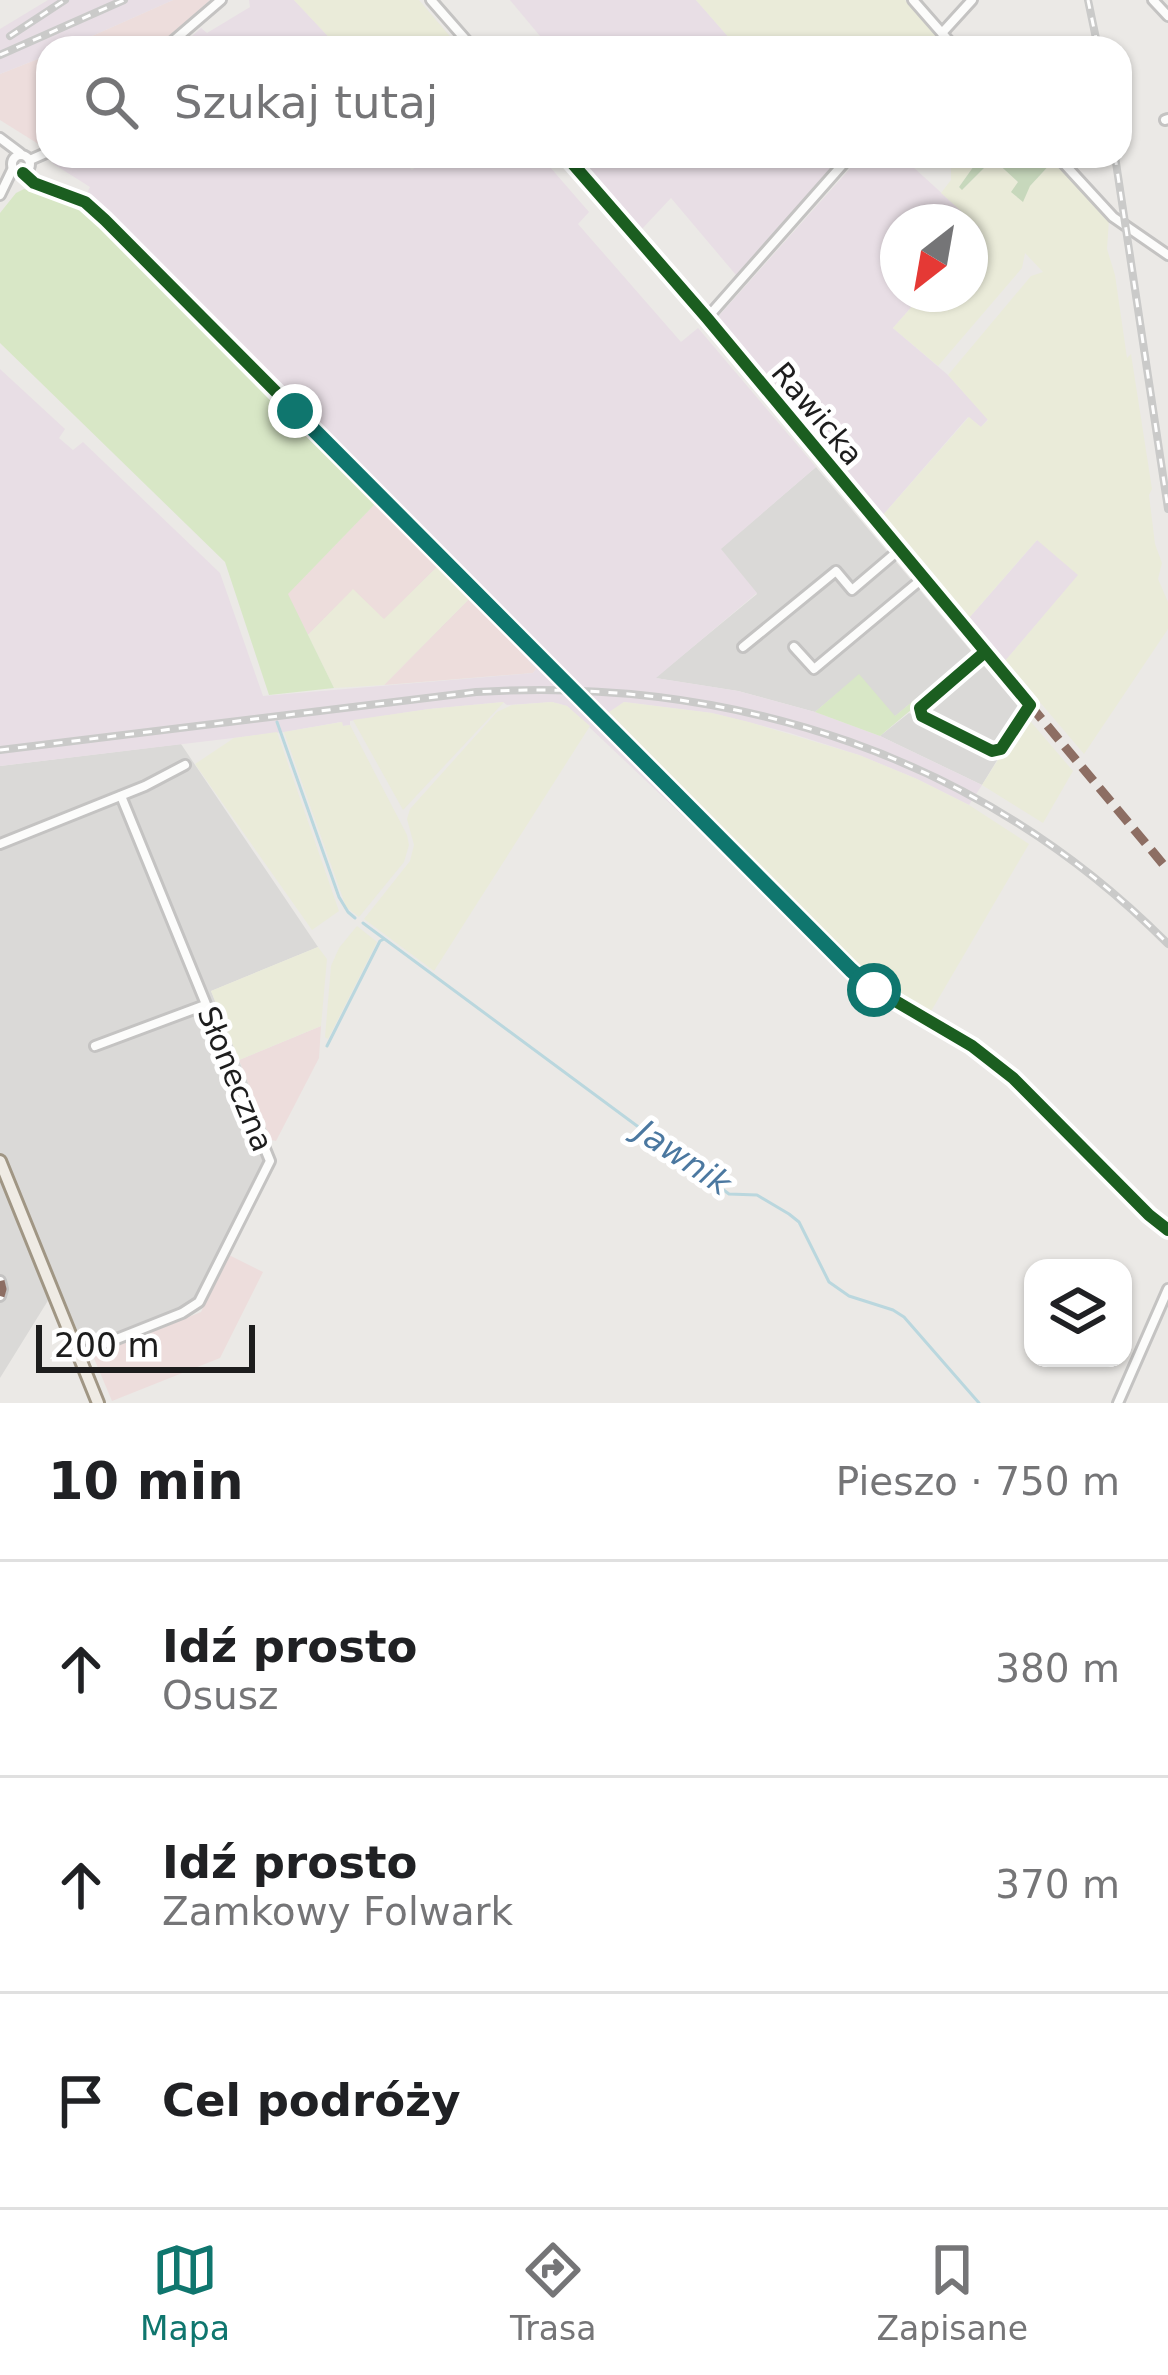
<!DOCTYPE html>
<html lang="pl">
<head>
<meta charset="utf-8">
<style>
  body { margin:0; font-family:"DejaVu Sans",sans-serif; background:#f6f6f6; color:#202124 }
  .controls { position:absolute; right:36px; bottom:36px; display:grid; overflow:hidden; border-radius:24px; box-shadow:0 3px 9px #0004 }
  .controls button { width:108px; height:108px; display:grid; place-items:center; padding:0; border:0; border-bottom:3px solid #e0e0e0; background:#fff; color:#202124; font:60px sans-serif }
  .compass { position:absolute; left:880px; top:204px; width:108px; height:108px; border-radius:50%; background:#fff; box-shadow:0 3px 9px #0004; rotate:211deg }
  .scale { position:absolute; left:36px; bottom:30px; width:219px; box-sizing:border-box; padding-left:12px; border:6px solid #1d1d1d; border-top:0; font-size:33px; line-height:42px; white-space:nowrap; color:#1d1d1d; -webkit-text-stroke:9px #fff; paint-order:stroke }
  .stop { position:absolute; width:36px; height:36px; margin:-27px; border:9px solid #0f766e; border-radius:50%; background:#fff }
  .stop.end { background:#0f766e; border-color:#fff; box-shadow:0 3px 12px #0008 }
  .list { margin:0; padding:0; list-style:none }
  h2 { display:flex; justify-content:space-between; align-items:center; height:156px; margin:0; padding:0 48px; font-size:51px }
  h2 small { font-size:39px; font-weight:400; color:#757577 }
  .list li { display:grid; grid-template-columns:78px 1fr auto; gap:36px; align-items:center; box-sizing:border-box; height:216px; padding:0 48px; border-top:3px solid #e0e0e0 }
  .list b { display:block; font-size:45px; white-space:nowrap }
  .list p { margin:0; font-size:39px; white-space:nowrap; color:#757577 }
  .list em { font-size:39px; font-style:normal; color:#757577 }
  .icon { flex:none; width:66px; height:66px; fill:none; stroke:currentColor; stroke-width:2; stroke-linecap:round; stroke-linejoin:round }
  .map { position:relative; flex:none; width:1168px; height:1403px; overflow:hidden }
  .search { position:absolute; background:#fff; box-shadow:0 3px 9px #0004; left:36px; right:36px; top:36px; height:132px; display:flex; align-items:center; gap:30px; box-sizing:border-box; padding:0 42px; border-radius:36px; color:#757577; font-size:45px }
  .sheet { height:804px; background:#fff }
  nav { display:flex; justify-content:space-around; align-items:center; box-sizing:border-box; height:168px; border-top:3px solid #e0e0e0; background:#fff; font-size:33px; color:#757577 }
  nav a { display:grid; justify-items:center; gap:6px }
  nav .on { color:#0f766e }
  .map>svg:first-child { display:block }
</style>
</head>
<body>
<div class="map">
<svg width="1168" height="1403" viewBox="0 0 1168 1403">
  <rect width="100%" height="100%" fill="#ebe9e6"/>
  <g fill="#dad9d7">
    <path d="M816 467 972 652 894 717 859 675 815 712 738 691 655 678 757 594 720 549Z"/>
    <path d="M980 661 1022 711 1000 745 993 747 927 715 926 707Z"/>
    <path d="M909 713 999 757 982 785 880 736Z"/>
    <path d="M181 744 318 947 211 991 271 1140 265 1163 193 1305 86 1349 57 1286 0 1378V766Z"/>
  </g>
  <g fill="#eddddc">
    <path d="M173 0H210L157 48H65Z"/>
    <path d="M48 55V144L40 145 0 120V74Z"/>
    <path d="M377 502 439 565 384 620 353 590 308 635 287 594Z"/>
    <path d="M471 597 536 669 533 673 384 685Z"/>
    <path d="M321 1026 319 1058 276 1141 271 1140 239 1060Z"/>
    <path d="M229 1255 263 1272 220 1358 112 1401 93 1356 201 1312Z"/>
  </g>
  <g fill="#e8dee5">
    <path d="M48 0H173L65 48H48V55L0 74V29Z"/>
    <path d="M249 0H294L339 48H179L201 28 207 33 250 7Z"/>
    <path d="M510 0H696L738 48H550Z"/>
    <path d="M56 156H397L412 170 429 156H544L543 159 589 212 578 224 681 342 698 328 816 467 721 549 757 593 656 678 738 691 815 712 880 736 982 785 969 805 917 779 859 755 790 733 712 713 624 702 609 713 716 825 594 704H577L707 833 702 834 567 706 552 702 507 705 503 702 429 709 350 721V725L343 726 341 722 284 732 0 766V369L65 429 59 438 73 450 83 442 220 573 263 696 533 673 536 669 471 597 546 673 563 672 87 193 90 187 52 163Z"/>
    <path d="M578 156H829L836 162 736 275 671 198 641 230Z"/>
    <path d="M861 156H901L980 228 970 240V222H898V294H923L893 328 948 375 988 419 981 427 968 417 883 515 716 319Z"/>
    <path d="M1038 539 1079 575 1005 661 969 618Z"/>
  </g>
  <g fill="#eaebd9">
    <path d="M294 0H419L460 48H339Z"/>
    <path d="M696 0H905L942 42 937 48H738Z"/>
    <path d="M951 156H981L959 187 963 189 993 159 1019 183 1030 186 1054 160 1109 219 1107 249 1115 275 1127 358 1131 354 1152 489 1149 495 1155 544 1162 563 1158 579 1168 602V629L1084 754 1005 661 1078 575 1037 540 969 618 883 515 969 417 981 427 988 420 948 375 1031 276 1043 272 1025 253 1022 268 938 366 893 328 923 294H970V240L980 228 941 193 951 180Z"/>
    <path d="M439 565 471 597 384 685 334 688 308 635 353 589 384 619Z"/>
    <path d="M504 702 403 810 353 720 429 709Z"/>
    <path d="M552 702 567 706 590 726 434 971 364 919 410 861 414 845 407 819 410 809 497 712 512 705Z"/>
    <path d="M624 702 712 713 749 722 859 755 917 779 969 805 1029 844 930 1013 862 972 716 825 609 712Z"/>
    <path d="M1026 716 1073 771 1043 823 982 785Z"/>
    <path d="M342 722 343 726 350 725 407 835 409 845 404 862 359 917 346 907 284 732Z"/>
    <path d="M277 732 339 911 312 930 195 764 234 738Z"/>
    <path d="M357 926 377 942 328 1039 325 1037 331 966 339 948Z"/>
    <path d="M318 947 327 959 321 1026 239 1060 211 991Z"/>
  </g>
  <g fill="#d8e7c6">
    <path d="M24 189 81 206 377 502 288 594 334 688 269 695 225 562 0 343V213L16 193Z"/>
    <path d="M972 652 975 656 880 736 815 712 859 674 895 716Z"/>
  </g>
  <path fill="#c7d8bc" d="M981 156H1050L1054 160 1030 186 1023 202 1011 192 1018 182 993 159 962 190 959 187Z"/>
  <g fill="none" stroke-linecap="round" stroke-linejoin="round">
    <g stroke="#bad7de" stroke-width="3">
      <path d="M277 722 339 897 348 912 355 918"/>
      <path d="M363 923 729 1194 757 1195 789 1214 799 1222 829 1282 849 1296 893 1310 904 1317 979 1403"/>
      <path d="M327 1046 380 941 384 939"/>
    </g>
    <defs>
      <g id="street">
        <path d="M431 0 473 48"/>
        <path d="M913 0 955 48"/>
        <path d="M1153 0 1168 16"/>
        <path d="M942 33 972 0"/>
        <path d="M165 48 221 0"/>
        <path d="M1165 120 1168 119"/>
        <path d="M0 138 20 153"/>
        <circle cx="21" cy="164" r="9"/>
        <path d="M566 156 707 318 1030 705 1001 749 992 751 922 716 920 708 985 652"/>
        <path d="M1057 156 1113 217 1168 255"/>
        <path d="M30 160 48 152"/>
        <path d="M23 173 34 183 85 202 105 220 863 982 972 1046 1013 1078 1149 1215 1168 1230"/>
        <path d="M0 195 13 168"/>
        <path d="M707 318 850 156"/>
        <path d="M743 647 836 571 852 590 899 550"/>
        <path d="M794 647 814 669 923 578"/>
        <path d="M0 844 145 786 185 765"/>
        <path d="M95 1046 205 1005"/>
        <path d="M0 1281 2 1289 0 1296"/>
        <path d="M79 1354 182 1313 199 1302 270 1161 121 796"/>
        <path d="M1118 1403 1168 1289"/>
      </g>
      <path id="primary" d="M0 1161 98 1403"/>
    </defs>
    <use href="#street" stroke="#c4c3c2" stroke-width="14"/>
    <use href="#primary" stroke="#a09684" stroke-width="16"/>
    <use href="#street" stroke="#fcfcfb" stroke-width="8"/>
    <use href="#primary" stroke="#efebe4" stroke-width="10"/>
    <defs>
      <g id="rail">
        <path d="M1088 0 1098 48"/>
        <path d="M10 36 65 0"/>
        <path d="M0 55 124 0"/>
        <path d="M1115 156 1168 509"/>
        <path d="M0 750 476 692C735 676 983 757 1168 944"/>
      </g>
    </defs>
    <use href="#rail" stroke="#cacac9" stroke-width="8"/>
    <use href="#rail" stroke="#fff" stroke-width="3" stroke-dasharray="9" stroke-linecap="butt"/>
    <g stroke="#8d6e63" stroke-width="9" stroke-dasharray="18 9" stroke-linecap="butt">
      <path d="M1030 705 1168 870"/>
      <path d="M0 1281 2 1289 0 1296"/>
    </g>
    <defs>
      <g id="cycleway">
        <path d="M566 156 707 318 1030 705 1001 749 992 751 922 716 920 708 985 652"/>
        <path d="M23 173 34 183 85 202 105 220 863 982 972 1046 1013 1078 1149 1215 1168 1230"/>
      </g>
    </defs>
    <use href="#cycleway" stroke="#fff" stroke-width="20"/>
    <use href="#cycleway" stroke="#1b5e20" stroke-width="12"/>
  </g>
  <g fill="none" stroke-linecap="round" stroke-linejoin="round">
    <path stroke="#0f766e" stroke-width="15" d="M295 411 851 970 874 990"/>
  </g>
  <g text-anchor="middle" stroke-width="10" stroke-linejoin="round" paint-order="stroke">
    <g font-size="30" fill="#1d1d1d" stroke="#fff">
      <text transform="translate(817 414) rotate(50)" y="10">Rawicka</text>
      <text transform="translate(235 1079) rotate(68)" y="10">Słoneczna</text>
    </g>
    <g font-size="33" font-style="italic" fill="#4b78a0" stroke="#fff">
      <text transform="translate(684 1157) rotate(34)" y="12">Jawnik</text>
    </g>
  </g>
</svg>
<div class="controls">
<button><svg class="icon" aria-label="layers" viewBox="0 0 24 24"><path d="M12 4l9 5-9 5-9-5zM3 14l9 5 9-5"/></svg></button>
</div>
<svg class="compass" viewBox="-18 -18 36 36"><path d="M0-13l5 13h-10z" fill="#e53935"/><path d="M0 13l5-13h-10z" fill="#757577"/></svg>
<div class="scale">200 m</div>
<div class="stop" style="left:874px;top:990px"></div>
<div class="stop end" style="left:295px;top:411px"></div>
<div class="search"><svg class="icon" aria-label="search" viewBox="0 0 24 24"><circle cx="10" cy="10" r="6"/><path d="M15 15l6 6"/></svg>Szukaj tutaj</div>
</div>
<section class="sheet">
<h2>10 min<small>Pieszo · 750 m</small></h2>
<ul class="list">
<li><svg class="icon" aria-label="ahead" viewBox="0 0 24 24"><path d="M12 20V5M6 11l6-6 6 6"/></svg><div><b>Idź prosto</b><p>Osusz</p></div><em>380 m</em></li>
<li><svg class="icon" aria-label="ahead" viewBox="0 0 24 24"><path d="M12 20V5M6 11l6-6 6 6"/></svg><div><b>Idź prosto</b><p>Zamkowy Folwark</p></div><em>370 m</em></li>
<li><svg class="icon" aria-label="arrive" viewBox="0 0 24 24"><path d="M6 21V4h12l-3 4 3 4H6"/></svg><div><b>Cel podróży</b></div></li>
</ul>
</section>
<nav>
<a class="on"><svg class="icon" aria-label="map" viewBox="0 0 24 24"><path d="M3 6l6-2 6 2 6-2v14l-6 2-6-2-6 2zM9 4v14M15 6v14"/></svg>Mapa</a>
<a><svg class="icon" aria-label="directions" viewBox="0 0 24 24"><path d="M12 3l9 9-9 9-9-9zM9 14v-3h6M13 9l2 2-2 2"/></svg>Trasa</a>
<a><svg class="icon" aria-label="saved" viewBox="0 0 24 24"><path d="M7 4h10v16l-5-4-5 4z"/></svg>Zapisane</a>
</nav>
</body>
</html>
